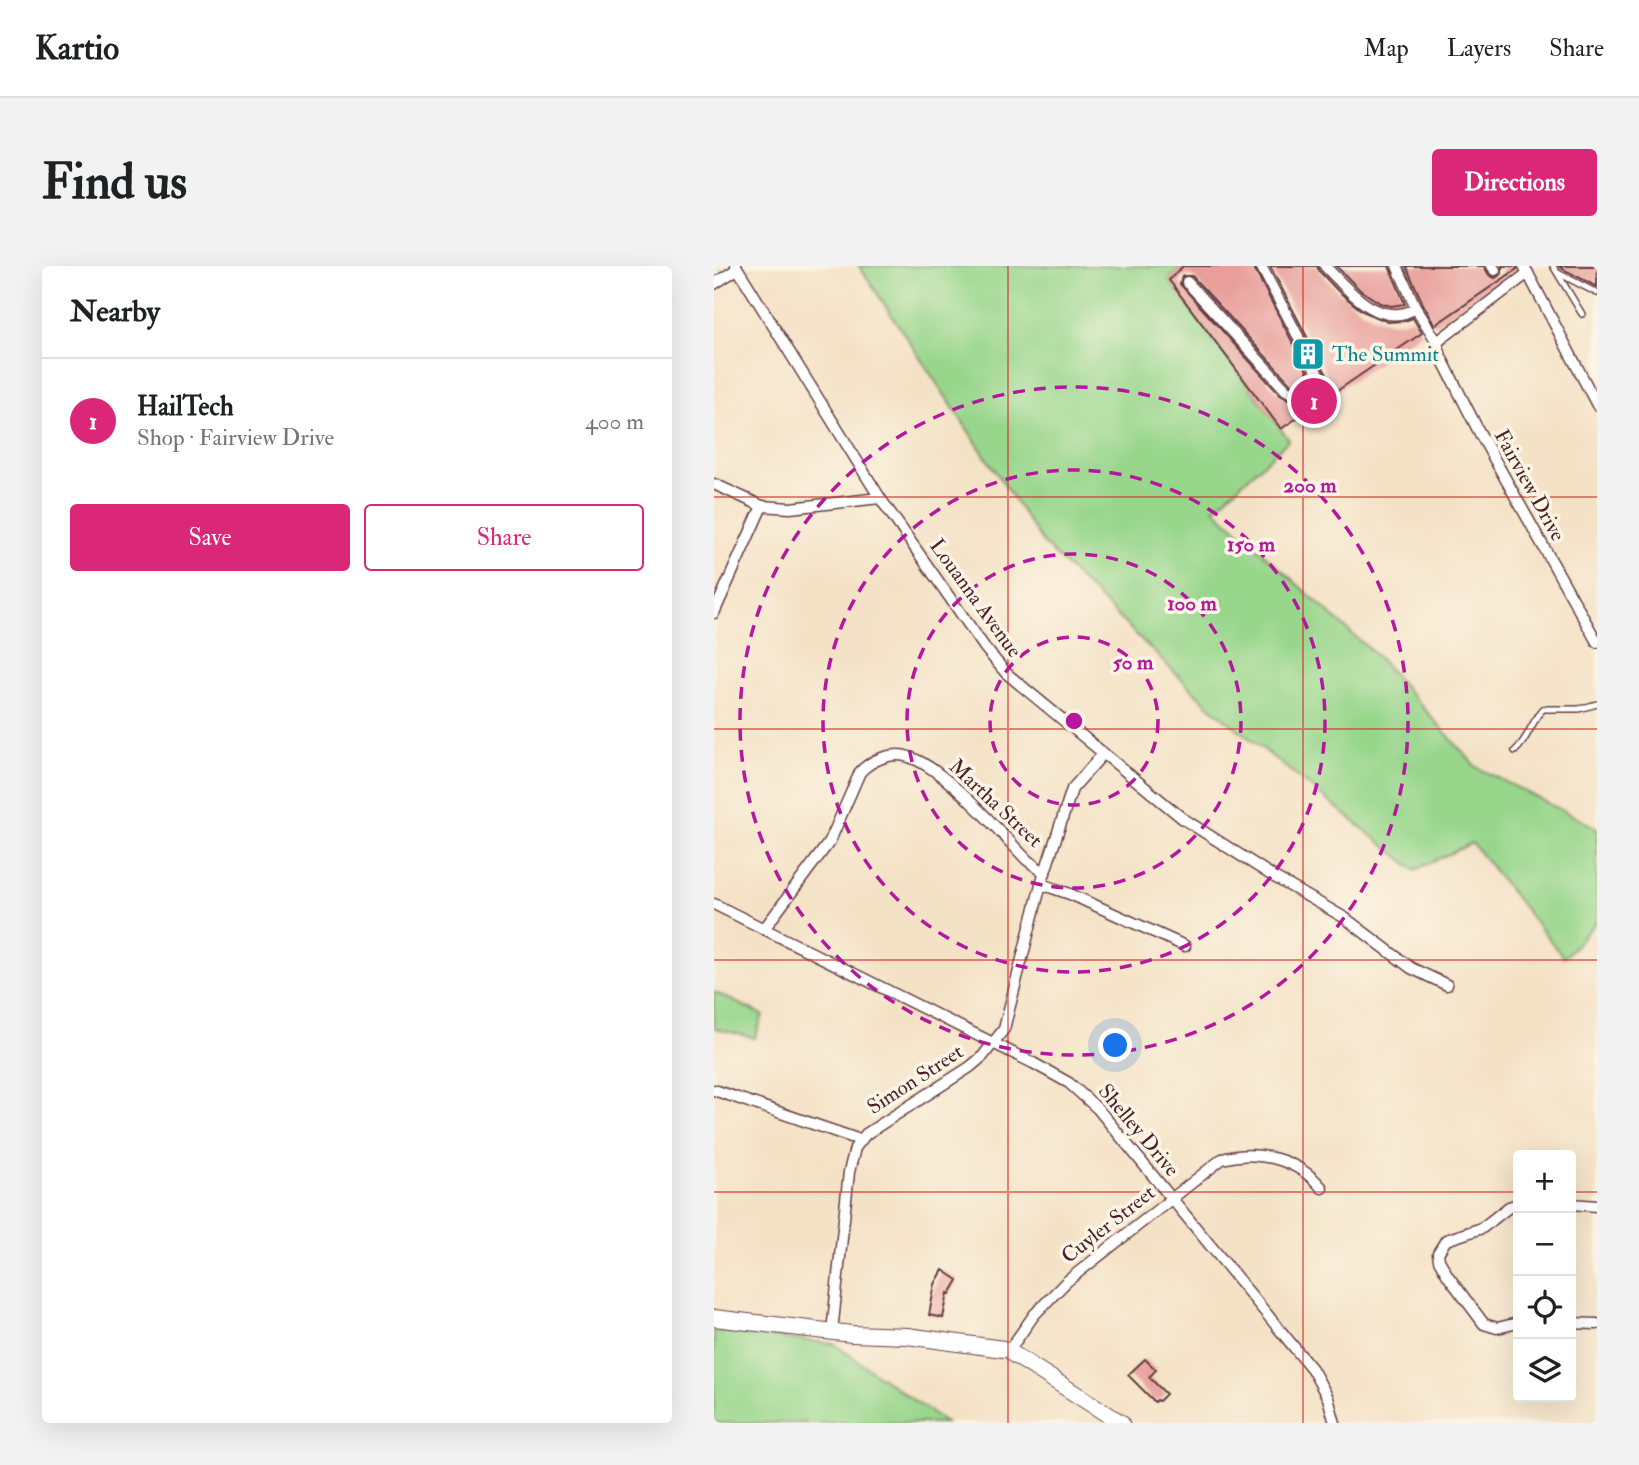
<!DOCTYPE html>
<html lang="en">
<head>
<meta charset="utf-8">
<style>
  body { margin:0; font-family:"IM FELL Double Pica",serif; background:#f2f2f2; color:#202124 }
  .controls { position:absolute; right:21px; bottom:21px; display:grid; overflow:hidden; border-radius:7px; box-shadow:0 7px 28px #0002 }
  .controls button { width:63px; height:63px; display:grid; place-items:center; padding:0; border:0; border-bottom:2px solid #e0e0e0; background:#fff; color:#202124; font:35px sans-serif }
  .you { position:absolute; left:402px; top:780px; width:24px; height:24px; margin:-18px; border:5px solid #fff; border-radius:50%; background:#1a73e8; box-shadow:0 0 0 10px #1a73e833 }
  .badge { display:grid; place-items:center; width:46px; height:46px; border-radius:50%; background:#db2777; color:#fff; font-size:23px; font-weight:700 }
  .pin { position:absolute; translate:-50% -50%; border:4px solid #fff; box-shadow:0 2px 7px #0006 }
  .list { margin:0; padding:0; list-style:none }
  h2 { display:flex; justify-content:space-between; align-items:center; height:91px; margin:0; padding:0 28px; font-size:30px }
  h2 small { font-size:23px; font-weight:400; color:#757577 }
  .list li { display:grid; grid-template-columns:46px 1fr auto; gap:21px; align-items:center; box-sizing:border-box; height:126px; padding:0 28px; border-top:2px solid #e0e0e0 }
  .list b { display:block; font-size:26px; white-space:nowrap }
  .list p { margin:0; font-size:23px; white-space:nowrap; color:#757577 }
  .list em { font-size:23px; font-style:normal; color:#757577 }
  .actions { display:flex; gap:14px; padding:21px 28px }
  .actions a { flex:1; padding:16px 0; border:2px solid #db2777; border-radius:7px; text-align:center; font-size:24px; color:#db2777 }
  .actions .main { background:#db2777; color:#fff }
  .icon { flex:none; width:38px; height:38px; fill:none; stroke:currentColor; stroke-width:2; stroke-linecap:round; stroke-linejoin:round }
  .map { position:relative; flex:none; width:883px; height:1157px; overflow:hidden; border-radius:7px }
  header { display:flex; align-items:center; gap:42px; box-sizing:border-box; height:98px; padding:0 35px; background:#fff; border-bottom:2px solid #e0e0e0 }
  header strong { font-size:33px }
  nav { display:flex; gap:38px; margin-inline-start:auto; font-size:24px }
  .intro { display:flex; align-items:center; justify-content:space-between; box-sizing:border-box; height:168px; padding:0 42px }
  h1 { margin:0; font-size:49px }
  .button { padding:18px 32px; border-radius:7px; background:#db2777; color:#fff; font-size:24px; font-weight:700 }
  main { display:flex; gap:42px; padding:0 42px }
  aside { flex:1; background:#fff; border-radius:7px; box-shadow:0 7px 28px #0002 }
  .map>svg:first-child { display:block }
</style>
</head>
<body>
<header>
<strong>Kartio</strong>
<nav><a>Map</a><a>Layers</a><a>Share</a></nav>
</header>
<div class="intro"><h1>Find us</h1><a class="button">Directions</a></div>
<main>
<aside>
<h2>Nearby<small></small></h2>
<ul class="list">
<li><span class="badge">1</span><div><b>HailTech</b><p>Shop · Fairview Drive</p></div><em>400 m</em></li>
</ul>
<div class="actions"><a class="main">Save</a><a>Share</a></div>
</aside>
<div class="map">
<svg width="883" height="1157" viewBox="0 0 883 1157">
  <rect width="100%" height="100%" fill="#fcf5e5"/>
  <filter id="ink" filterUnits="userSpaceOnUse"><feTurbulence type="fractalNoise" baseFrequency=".0143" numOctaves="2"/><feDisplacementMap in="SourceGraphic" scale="14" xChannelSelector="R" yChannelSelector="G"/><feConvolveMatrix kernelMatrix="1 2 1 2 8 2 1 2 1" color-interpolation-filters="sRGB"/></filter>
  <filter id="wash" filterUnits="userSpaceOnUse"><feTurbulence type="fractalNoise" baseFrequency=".00686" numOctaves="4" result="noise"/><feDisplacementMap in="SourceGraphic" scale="28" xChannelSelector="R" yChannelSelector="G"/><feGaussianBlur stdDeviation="1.57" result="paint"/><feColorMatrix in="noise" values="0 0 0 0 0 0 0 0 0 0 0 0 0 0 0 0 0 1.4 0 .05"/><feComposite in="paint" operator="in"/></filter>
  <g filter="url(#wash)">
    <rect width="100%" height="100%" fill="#f4e2c6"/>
    <g fill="#97d68b" stroke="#707a5b" stroke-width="2">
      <path d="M145 0H469L455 14 575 174 500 243 665 392 762 501 883 562V655L850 692 758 577 701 604 495 440 329 277Z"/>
      <path d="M0 726 49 749 41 772 0 762Z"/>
      <path d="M0 1064 120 1078 232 1157H0Z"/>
    </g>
    <g id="blocks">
      <g fill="#e89f9b">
        <path d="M469 0H539L597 112 598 119 594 121 587 122 577 118 478 10H468L466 18 566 129 583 138 596 137 611 128 614 122 613 109 556 0H603L605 5 624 25 648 45 674 56 690 55 699 52 708 67 567 163 455 14Z"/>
        <path d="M622 0H675L691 38 677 40 666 37 646 24Z"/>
        <path d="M692 0H770L775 9 781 12 788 8V0H802L803 3 721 59 709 38Z"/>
        <path d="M845 0H883V21L847 2Z"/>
        <path d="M229 1004 244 1014 236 1028 234 1027 229 1052 215 1049 221 1018Z"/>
        <path d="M431 1093 442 1104 435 1111 452 1128 445 1135 443 1134 441 1136 414 1109Z"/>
      </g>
    </g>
  </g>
  <g filter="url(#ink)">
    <use href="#blocks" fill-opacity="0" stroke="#643c42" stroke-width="2"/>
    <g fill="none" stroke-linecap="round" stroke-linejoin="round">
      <defs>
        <g id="lane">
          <path d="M839 0 868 48"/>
          <path d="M844 7 883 27"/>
          <path d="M801 485C814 474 817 456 829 443H865L883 438"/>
        </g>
        <g id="street">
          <path d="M22 0 166 232 271 382 292 407 468 552 562 612 631 652 697 702 733 719"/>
          <path d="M611 0C634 24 666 64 702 42"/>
          <path d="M683 0 702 42 723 76"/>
          <path d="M778 0 781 4"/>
          <path d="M810 0 883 139"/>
          <path d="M814 7 723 76 727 91 764 164 883 376"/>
          <path d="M473 16 572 124C585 132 594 134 606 122L605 110 547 0"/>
          <path d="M0 18 23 3"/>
          <path d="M0 218 48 240 76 242 166 232"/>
          <path d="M0 347 48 240"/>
          <path d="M327 618 356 628 471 680"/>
          <path d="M0 638 319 797 355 817 384 843 598 1103 614 1132 621 1157"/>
          <path d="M50 663 116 575 146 506C157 494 179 485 195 491 229 501 287 567 313 594L331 607"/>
          <path d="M0 824 146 874"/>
          <path d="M804 938 795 941 768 962 732 974 724 987 725 994 734 1010 770 1058 783 1062 804 1057"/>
          <path d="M857 938 883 940"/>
          <path d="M857 1057 883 1058"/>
          <path d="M118 1066 135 906 141 882 152 868 256 801 269 790 290 763 327 618 358 523 389 488"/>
          <path d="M296 1083 320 1049 352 1016 508 893C543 883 584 893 608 922"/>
        </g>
        <g id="secondary">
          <path d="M0 1052 138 1068 193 1070 289 1083"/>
          <path d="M299 1088 407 1157"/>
        </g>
      </defs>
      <use href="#lane" stroke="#643c42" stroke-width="8"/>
      <use href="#street" stroke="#643c42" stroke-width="13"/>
      <use href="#secondary" stroke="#643c42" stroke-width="18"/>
      <use href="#lane" stroke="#fff" stroke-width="5"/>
      <use href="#street" stroke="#fff" stroke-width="10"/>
      <use href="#secondary" stroke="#fff" stroke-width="16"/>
    </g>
  </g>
  <path fill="none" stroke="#d62828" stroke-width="2" stroke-opacity="0.55" d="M294 0V1157M589 0V1157M0 231H883M0 463H883M0 694H883M0 926H804M857 926H883"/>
  <g fill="none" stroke="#b5179e" stroke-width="3.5" stroke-dasharray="12 9">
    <circle cx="360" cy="455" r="84"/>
    <circle cx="360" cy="455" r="167"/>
    <circle cx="360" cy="455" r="251"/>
    <circle cx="360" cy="455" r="334"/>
  </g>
  <defs>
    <symbol id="building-square" viewBox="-11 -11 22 22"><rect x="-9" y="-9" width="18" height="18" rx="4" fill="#0f9aa8" stroke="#fcf5e5"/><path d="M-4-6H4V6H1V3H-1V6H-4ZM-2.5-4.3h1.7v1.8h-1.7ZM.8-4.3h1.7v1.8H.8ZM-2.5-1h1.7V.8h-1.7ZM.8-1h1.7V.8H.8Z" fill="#fff"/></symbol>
  </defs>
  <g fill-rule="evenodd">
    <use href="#building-square" x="575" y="69" width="38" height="38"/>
  </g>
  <g text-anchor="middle" stroke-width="7" stroke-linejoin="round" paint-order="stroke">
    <g font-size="21" fill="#0d838f" stroke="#fcf5e5" text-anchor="start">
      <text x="618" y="95">The Summit</text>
    </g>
    <g font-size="21" fill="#4a1f2b" stroke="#fcf5e5">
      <text transform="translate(816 219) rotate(61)" y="7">Fairview Drive</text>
      <text transform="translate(262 332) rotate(54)" y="7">Louanna Avenue</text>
      <text transform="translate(282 537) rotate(43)" y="7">Martha Street</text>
      <text transform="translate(201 813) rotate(-33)" y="7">Simon Street</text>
      <text transform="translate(425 864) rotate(50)" y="7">Shelley Drive</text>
      <text transform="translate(394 958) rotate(-38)" y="7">Cuyler Street</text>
    </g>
  </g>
  <circle cx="360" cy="455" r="10" fill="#b5179e" stroke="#fcf5e5" stroke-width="3.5"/>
  <g font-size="21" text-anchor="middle" font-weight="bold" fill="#b5179e" stroke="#fcf5e5" stroke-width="7" stroke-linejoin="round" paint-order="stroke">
    <text x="596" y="226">200 m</text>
    <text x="537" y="285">150 m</text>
    <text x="478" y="344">100 m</text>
    <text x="419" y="403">50 m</text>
  </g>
</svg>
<div class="controls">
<button>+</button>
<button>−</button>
<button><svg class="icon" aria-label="locate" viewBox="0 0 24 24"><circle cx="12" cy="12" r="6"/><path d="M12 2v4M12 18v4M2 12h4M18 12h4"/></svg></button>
<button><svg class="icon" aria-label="layers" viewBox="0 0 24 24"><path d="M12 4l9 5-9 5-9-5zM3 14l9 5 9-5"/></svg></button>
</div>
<div class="you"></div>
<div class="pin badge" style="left:600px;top:135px">1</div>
</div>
</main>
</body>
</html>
